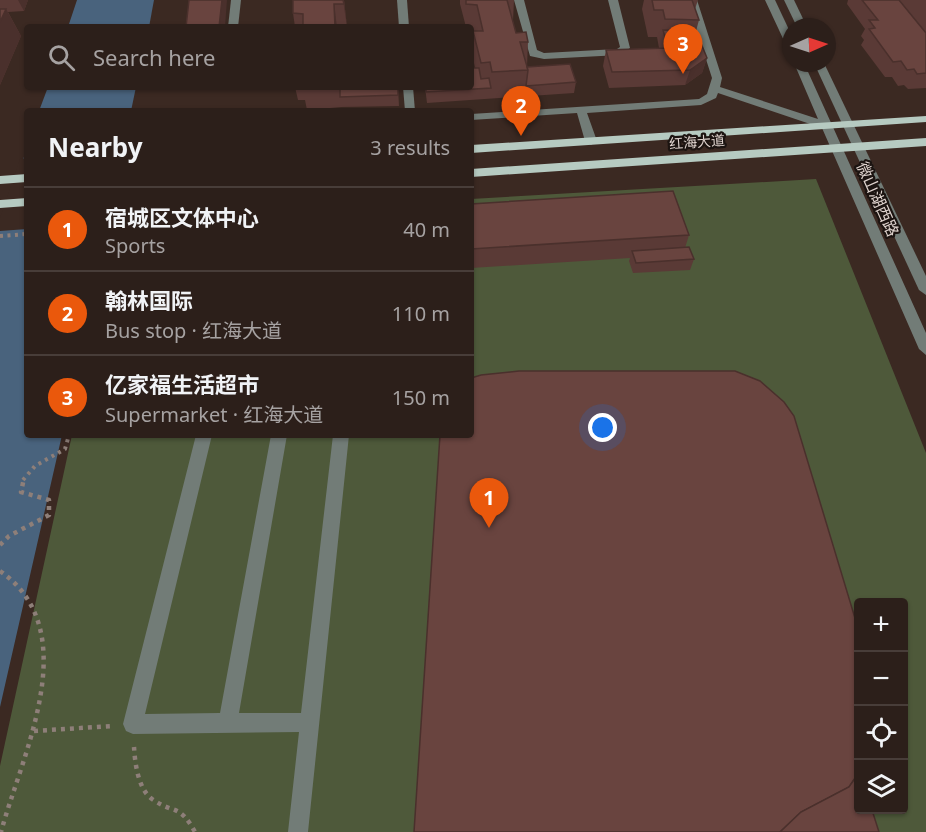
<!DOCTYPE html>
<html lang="en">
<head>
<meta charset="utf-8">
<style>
  body { margin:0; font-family:"Noto Sans","Noto Sans SC",sans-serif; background:#342723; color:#f1f3f6 }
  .controls { position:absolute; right:18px; bottom:18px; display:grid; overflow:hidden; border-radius:6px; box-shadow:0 2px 4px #0004 }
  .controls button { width:54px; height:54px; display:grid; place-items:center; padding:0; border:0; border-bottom:2px solid #483d39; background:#2c1f1a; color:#f1f3f6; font:30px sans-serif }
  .compass { position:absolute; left:782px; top:18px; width:54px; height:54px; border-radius:50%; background:#2c1f1a; box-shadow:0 2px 4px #0004; rotate:87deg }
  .you { position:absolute; left:603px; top:428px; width:21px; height:21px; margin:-15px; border:4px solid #fff; border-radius:50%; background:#1a73e8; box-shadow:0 0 0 9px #1a73e833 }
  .badge { display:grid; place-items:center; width:39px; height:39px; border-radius:50%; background:#ea580c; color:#fff; font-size:20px; font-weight:700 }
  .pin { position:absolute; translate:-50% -50px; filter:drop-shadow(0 2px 3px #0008) }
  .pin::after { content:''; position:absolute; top:32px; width:21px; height:18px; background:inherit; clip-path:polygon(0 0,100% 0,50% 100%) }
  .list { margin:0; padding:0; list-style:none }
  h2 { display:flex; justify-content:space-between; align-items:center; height:78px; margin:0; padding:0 24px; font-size:26px }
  h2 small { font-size:20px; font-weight:400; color:#a6a2a2 }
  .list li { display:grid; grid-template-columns:39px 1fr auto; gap:18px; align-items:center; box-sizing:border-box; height:84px; padding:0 24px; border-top:2px solid #483d39 }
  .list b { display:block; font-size:22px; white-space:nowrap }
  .list p { margin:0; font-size:20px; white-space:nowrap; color:#a6a2a2 }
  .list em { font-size:20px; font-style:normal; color:#a6a2a2 }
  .icon { flex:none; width:33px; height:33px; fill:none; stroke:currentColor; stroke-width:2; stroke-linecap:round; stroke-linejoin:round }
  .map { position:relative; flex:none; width:926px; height:832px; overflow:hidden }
  .search { position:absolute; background:#2c1f1a; box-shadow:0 2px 4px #0004; left:24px; top:24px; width:450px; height:66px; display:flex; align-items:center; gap:15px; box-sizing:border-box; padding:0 21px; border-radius:6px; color:#a6a2a2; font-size:22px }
  .panel { position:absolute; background:#2c1f1a; box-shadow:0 2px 4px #0004; left:24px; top:108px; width:450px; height:330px; border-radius:6px }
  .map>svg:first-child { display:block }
</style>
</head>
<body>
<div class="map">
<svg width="926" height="832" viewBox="0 0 926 832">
  <rect width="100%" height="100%" fill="#3b2922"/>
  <path fill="#4e593a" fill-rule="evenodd" d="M816 179 926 453V832H0V766L72 435H471V199ZM858 602H904V810H858Z"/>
  <g fill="#49637d">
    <path d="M77 0H154L149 27H68Z"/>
    <path d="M48 87H136L131 111H39Z"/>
    <path d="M27 148V435H62L0 707V228Z"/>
  </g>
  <path fill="#3b2922" d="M27 158V229L0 231V218L20 159Z"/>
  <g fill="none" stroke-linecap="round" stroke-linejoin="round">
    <g stroke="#8e7f79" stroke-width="4" stroke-dasharray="3 4.5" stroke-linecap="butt">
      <path d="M0 236 27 234"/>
      <path d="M23 480 35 466 65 449 69 435"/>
    </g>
    <g stroke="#8e7f79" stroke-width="4.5" stroke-dasharray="4 5" stroke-linecap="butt">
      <path d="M0 545 9 536 49 515V500L21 492 24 478"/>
      <path d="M0 571C86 631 22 754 1 832"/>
      <path d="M34 731 112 726"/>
      <path d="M134 747C135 763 138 789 152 799 175 815 179 803 195 832"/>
    </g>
    <g fill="#727c77" fill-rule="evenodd">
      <path d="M231 0H241L238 27H228Z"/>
      <path d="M397 0H407L409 27H399Z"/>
      <path d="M514 0H524L537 50 544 53 617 49 620 47 608 0H618L630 48 620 55 544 59 530 56Z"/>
      <path d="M687 0H697L722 78 720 87 818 119 794 63H804L926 333V355L919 349 822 128 718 93 716 98 701 105 587 113 597 141 591 145 585 141 577 113 471 120V114L699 99 707 94 712 78Z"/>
      <path d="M765 0H775L791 34V48L786 45Z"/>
      <path d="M784 0H794L807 27H797Z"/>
      <path d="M814 63H824L926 276V295L919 290Z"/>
      <path d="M403 87H413L415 111H405Z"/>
      <path d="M196 435H212L145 714 220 713 271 435H287L239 713H301L333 435H349L308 832H288L299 732 133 734 126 731 123 724Z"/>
    </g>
    <g fill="#b6cac1" fill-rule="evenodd">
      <path d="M926 116V122L471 153V145Z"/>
      <path d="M926 138V146L471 177V169Z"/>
      <path d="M27 174V182L0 184V176Z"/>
      <path d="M27 198V206L0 208V200Z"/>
    </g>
  </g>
  <g fill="#5a3a36">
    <path d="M0 0H28L24 11 8 12 21 36 0 85Z"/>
    <path d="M293 0H344L347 27H295L293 13Z"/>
    <path d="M460 0H514L513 21 516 33 528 42 527 67 576 82 574 93 427 103 425 87H471L475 68 473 58V31H471V27H466L460 4Z"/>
    <path d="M644 0H698L695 9 699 20 696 31 707 58 702 73 685 85 609 88 603 66 606 50 659 48 657 37H648L642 9Z"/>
    <path d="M848 0H926V88L908 89 904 85 898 86 892 77H885L861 45 864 40 861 36 865 29 847 4Z"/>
    <path d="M295 87H398L399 106 342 107 307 110 305 100H298Z"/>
    <path d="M471 204 689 235 685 248 694 259 690 270 633 273 629 261 630 258 471 268Z"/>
  </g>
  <g fill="#4a302c">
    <path d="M18 0H28L24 11Z"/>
    <path d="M222 0H227L225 27H219Z"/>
    <path d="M343 0H344L347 27Z"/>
    <path d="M334 4 337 27H335Z"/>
    <path d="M6 9 21 36 0 85V22Z"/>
    <path d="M707 58 702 73 685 85 690 70Z"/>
  </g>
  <g fill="#69443f" stroke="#4a302c" stroke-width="1.5">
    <path d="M189 0H222L219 27H186Z"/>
    <path d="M293 0H343L344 4H334L335 27H303V14L293 13Z"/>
    <path d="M466 0H507L516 33 526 32 528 42H520L528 70 492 72 490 62 481 63 473 31H483L477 5 466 4Z"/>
    <path d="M652 0H692L699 20 665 19 663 10H654Z"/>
    <path d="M862 0H899L926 33V73L917 74 914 69 907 70 901 61 893 62 869 29 875 28 869 20H878Z"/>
    <path d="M0 9H6L0 22Z"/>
    <path d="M663 30 696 31 707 58 690 70 612 72 606 50 668 48Z"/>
    <path d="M570 64 576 82 526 86 528 70 527 67Z"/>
    <path d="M471 68H479L481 79 489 78 491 88 426 92V87H471Z"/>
    <path d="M340 87H398V95L340 97Z"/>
    <path d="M673 191 689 235 471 249V204Z"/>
    <path d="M689 247 694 259 636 263 632 251Z"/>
    <path d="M519 371H735L760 381 784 402 794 416 858 628V774L849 787 801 812 780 832H414L440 435H471V378L481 375Z"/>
    <path d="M858 774V810H872L879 832H780L801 812 849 787Z"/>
  </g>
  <g text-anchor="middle" stroke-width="4.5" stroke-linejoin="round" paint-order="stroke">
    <g font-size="14" fill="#dfd3ce" stroke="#1c1411">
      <text transform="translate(697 142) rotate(-4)" y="5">红海大道</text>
    </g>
    <g font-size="16" fill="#dfd3ce" stroke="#1c1411">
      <text transform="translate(878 199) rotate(66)" y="6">微山湖西路</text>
    </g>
  </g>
</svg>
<div class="controls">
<button>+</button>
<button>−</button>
<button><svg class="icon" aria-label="locate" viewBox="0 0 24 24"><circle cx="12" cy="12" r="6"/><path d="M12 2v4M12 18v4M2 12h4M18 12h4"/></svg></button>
<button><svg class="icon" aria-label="layers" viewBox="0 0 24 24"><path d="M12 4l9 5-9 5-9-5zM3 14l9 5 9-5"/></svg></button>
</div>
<svg class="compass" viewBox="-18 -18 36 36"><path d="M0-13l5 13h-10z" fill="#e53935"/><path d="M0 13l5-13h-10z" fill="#a6a2a2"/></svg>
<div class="you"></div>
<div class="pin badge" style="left:489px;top:528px">1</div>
<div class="pin badge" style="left:521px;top:136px">2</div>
<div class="pin badge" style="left:683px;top:74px">3</div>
<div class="search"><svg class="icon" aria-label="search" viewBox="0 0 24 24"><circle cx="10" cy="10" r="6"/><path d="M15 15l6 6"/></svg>Search here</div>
<section class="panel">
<h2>Nearby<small>3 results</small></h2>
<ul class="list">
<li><span class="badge">1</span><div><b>宿城区文体中心</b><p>Sports</p></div><em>40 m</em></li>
<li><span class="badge">2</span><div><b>翰林国际</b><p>Bus stop · 红海大道</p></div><em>110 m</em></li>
<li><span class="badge">3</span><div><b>亿家福生活超市</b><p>Supermarket · 红海大道</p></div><em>150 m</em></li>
</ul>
</section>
</div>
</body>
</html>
